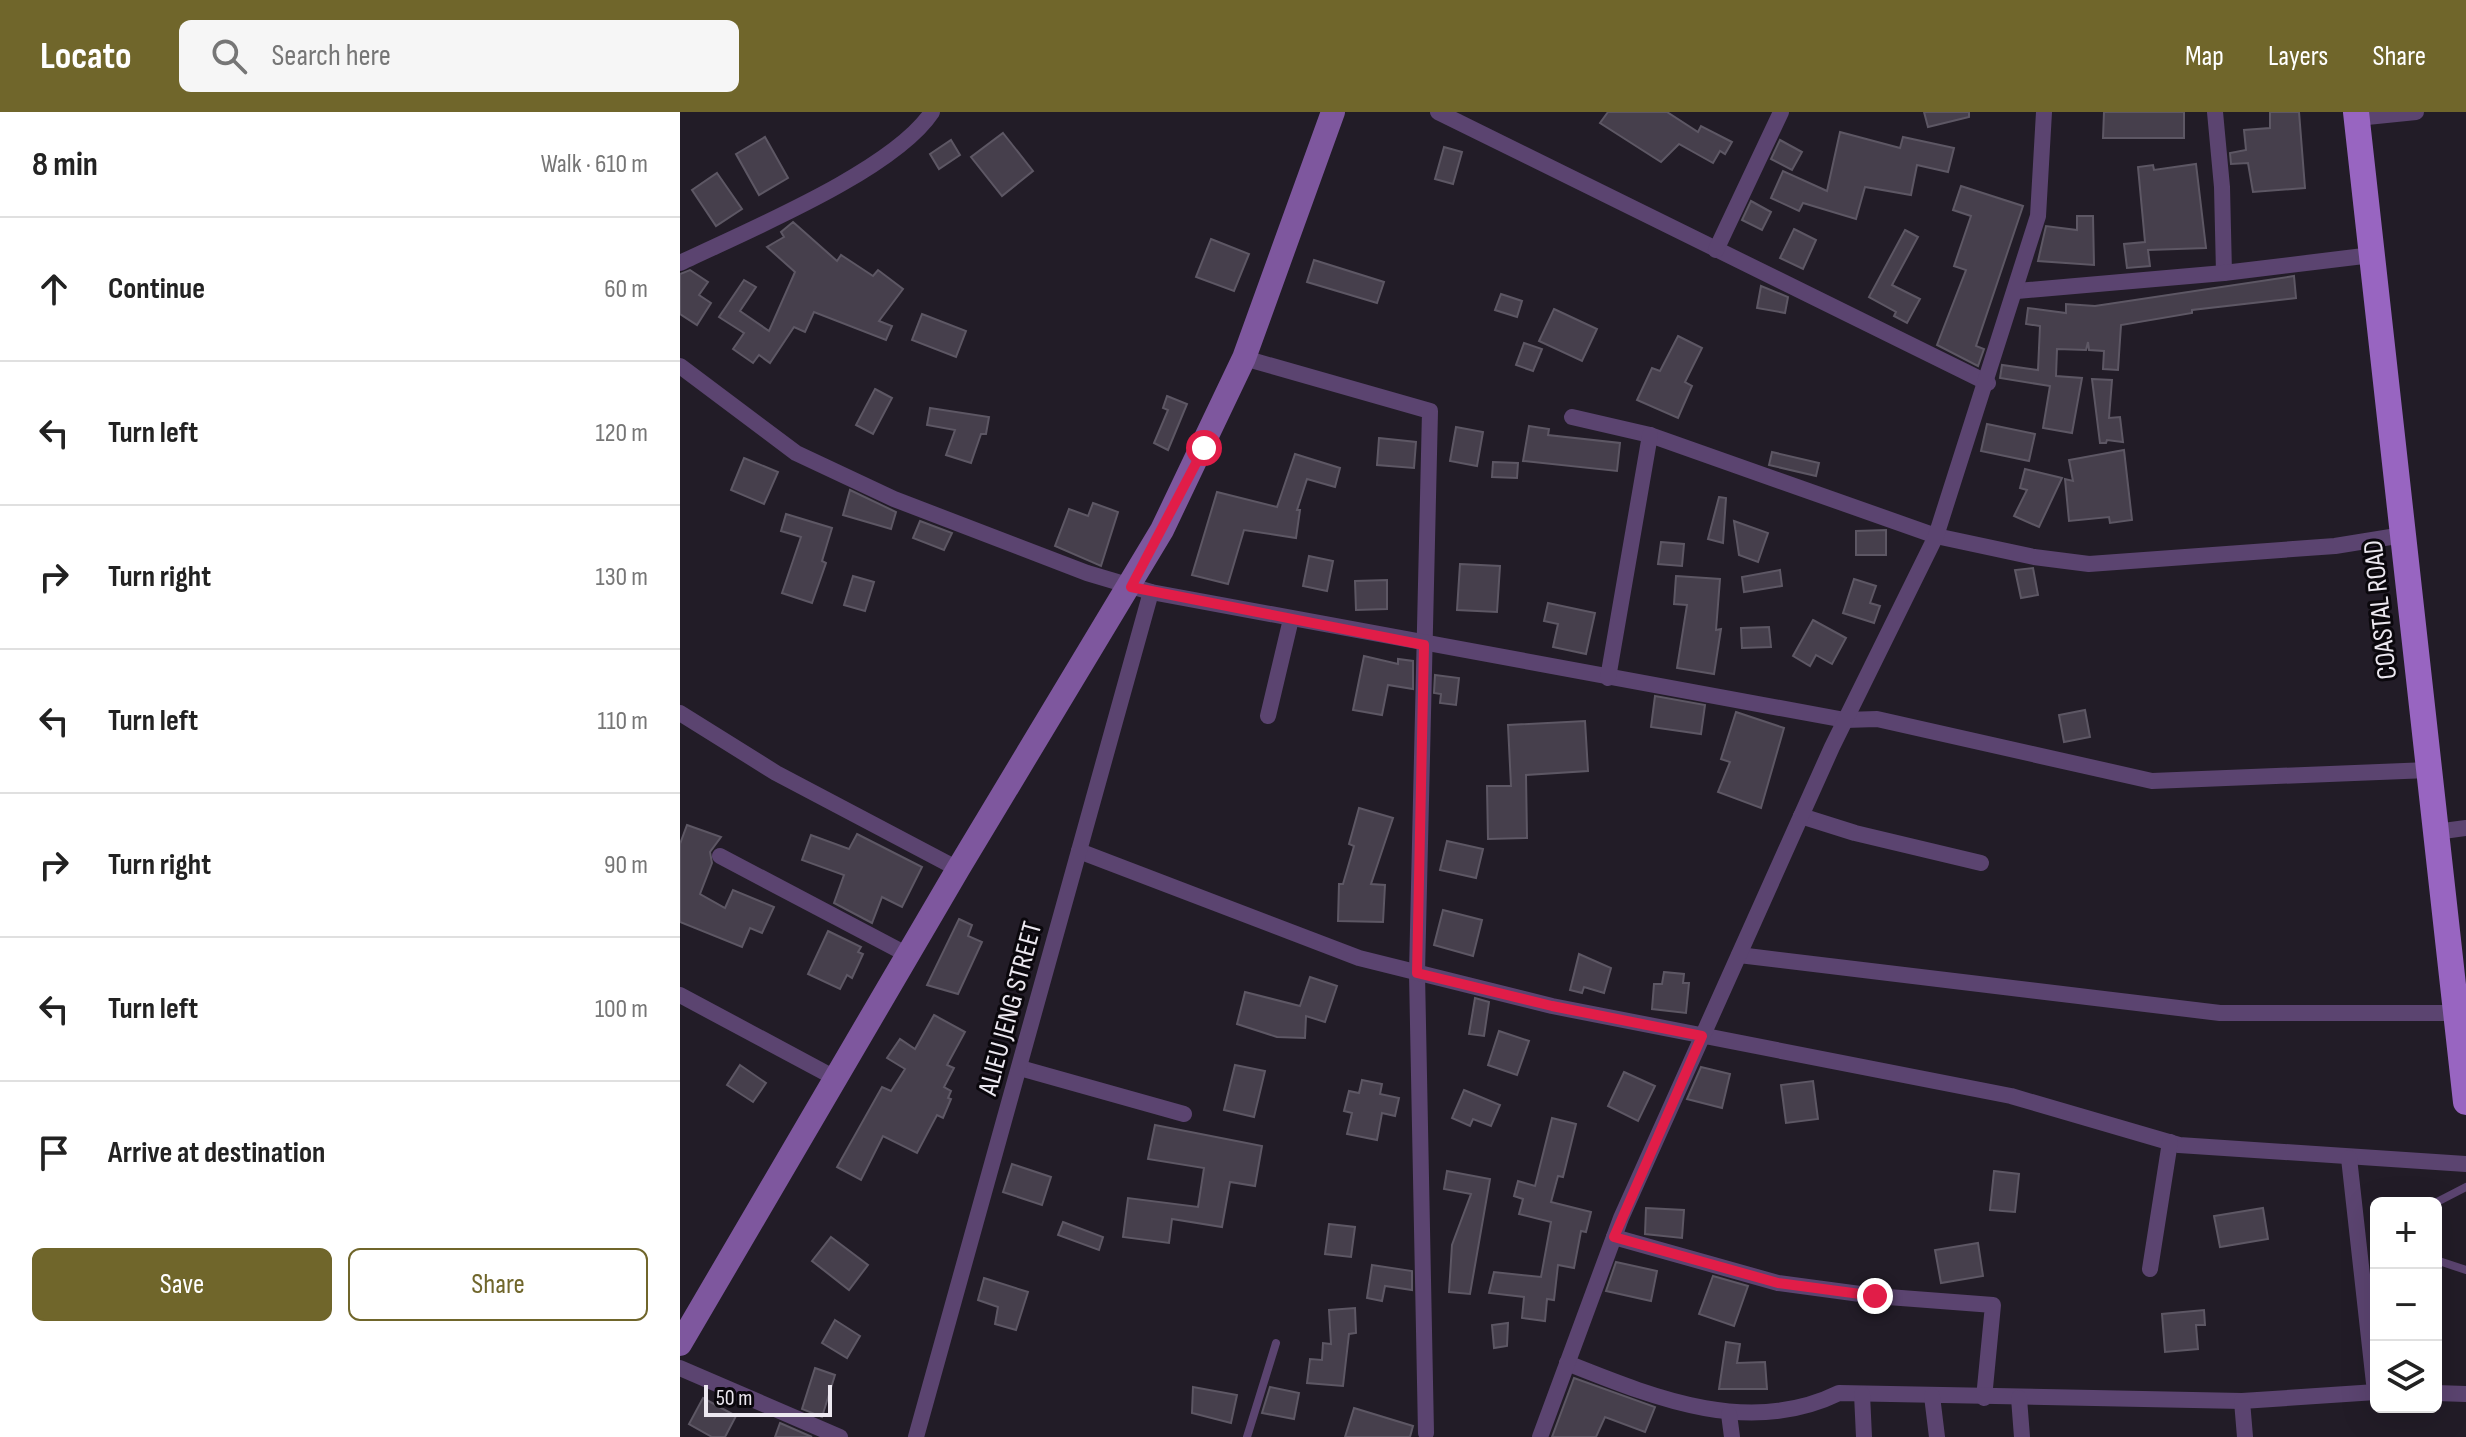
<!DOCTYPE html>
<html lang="en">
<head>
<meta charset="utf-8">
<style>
  body { margin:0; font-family:"Sofia Sans Condensed",sans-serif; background:#f6f6f6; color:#222 }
  .controls { position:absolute; right:24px; bottom:24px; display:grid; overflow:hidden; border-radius:12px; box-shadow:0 8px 32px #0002 }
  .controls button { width:72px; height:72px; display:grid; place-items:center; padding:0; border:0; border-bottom:2px solid #e0e0e0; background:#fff; color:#222; font:40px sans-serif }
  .scale { position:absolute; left:24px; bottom:20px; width:128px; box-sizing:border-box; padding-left:8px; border:4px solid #ece8f0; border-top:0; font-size:22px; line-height:28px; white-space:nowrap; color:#ece8f0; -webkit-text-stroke:6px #0a070c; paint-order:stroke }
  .stop { position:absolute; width:24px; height:24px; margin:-18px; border:6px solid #e11d48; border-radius:50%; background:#fff }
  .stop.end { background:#e11d48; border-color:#fff; box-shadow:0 2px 8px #0008 }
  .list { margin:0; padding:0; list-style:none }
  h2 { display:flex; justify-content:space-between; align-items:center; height:104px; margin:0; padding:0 32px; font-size:34px }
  h2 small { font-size:26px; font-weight:400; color:#767676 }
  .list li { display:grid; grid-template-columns:52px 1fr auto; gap:24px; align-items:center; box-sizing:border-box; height:144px; padding:0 32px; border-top:2px solid #e0e0e0 }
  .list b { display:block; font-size:30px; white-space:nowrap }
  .list em { font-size:26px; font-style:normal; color:#767676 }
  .actions { display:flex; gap:16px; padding:24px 32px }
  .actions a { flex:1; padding:18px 0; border:2px solid #70662b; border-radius:12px; text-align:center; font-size:28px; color:#70662b }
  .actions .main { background:#70662b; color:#fff }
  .icon { flex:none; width:44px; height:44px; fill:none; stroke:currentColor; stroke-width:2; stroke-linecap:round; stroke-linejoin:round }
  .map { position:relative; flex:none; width:1786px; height:1325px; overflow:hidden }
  header { display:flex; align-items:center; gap:48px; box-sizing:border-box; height:112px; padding:0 40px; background:#70662b; color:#fff }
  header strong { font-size:38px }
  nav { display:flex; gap:44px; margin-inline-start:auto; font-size:28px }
  .search { width:560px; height:72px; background:#f6f6f6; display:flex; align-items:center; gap:20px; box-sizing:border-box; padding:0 28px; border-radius:12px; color:#767676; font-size:30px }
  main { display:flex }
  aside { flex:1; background:#fff }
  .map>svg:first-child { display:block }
</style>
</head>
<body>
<header>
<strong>Locato</strong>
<div class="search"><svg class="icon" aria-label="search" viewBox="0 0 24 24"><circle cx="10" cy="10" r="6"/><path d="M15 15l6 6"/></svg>Search here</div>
<nav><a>Map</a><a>Layers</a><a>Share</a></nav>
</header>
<main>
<aside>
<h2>8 min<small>Walk · 610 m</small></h2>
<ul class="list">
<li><svg class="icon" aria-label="ahead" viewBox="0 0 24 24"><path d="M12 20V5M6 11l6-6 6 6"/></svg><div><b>Continue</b></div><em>60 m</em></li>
<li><svg class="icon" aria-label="left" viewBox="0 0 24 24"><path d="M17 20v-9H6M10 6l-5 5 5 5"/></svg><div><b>Turn left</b></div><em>120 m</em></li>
<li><svg class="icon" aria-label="right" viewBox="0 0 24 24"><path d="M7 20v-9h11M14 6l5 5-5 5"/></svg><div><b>Turn right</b></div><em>130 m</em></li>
<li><svg class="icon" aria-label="left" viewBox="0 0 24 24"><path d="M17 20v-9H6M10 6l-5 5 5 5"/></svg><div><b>Turn left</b></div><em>110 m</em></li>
<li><svg class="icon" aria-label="right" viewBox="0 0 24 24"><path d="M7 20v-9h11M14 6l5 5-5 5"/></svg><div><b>Turn right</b></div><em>90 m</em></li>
<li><svg class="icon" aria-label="left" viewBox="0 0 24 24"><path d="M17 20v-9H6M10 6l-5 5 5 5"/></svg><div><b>Turn left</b></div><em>100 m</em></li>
<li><svg class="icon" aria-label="arrive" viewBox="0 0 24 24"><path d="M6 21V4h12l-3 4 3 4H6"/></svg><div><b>Arrive at destination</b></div></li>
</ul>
<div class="actions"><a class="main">Save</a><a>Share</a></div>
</aside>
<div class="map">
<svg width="1786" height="1325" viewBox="0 0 1786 1325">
  <rect width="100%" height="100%" fill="#221c27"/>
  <g fill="#463f4c" stroke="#5d5764" stroke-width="2">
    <path d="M928 0H987L1018 20 1021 14 1052 30 1045 42 1040 39 1033 51 999 32 981 50 920 11Z"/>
    <path d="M1244 0H1289V5L1248 15Z"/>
    <path d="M1424 0H1504V26H1423Z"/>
    <path d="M1590 0H1619L1625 76 1573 80 1568 51 1551 52 1550 41 1566 38 1564 18 1590 16Z"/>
    <path d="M1160 20 1220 36 1223 25 1274 36 1268 60 1237 53 1231 83 1185 75 1176 107 1123 91 1119 99 1091 86 1103 59 1147 79Z"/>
    <path d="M323 21 353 59 322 84 291 45Z"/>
    <path d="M85 25 108 66 79 83 56 42Z"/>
    <path d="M271 28 280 43 259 57 250 42Z"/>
    <path d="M1100 28 1122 40 1112 58 1091 47Z"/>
    <path d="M764 35 782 40 773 72 755 67Z"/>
    <path d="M1516 52 1526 136 1468 138 1470 154 1447 156 1444 132 1465 130 1458 55 1473 53 1474 58Z"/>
    <path d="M37 61 62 97 36 114 12 78Z"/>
    <path d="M1281 74 1343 94 1296 234 1304 237 1298 254 1257 233 1286 158 1274 154 1291 104 1273 98Z"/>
    <path d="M1071 89 1091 100 1082 118 1062 108Z"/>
    <path d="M1397 104H1413L1414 153 1358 149 1366 114 1397 118Z"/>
    <path d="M113 110 157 149 161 143 193 164 198 158 223 177 199 209 212 214 206 228 134 200 125 220 114 215 90 251 79 243 73 251 53 237 64 221 39 205 64 168 76 175 60 199 89 219 115 160 87 135 104 125 101 120Z"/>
    <path d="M1114 117 1136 128 1123 157 1100 146Z"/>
    <path d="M1225 118 1238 125 1212 173 1240 187 1227 211 1214 204 1216 200 1189 185Z"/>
    <path d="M531 127 569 142 554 179 516 165Z"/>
    <path d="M634 148 704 170 697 191 627 170Z"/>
    <path d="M10 158 28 170 19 183 31 191 17 213 0 202V162Z"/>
    <path d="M1614 164 1616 186 1512 198V201L1441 213 1438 258 1423 257 1424 239 1409 238 1408 230 1406 238 1377 237 1376 264 1402 266 1392 321 1363 316 1370 274 1320 266 1322 253 1358 258 1360 214 1346 212 1348 196 1386 201V192L1415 194Z"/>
    <path d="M1081 174 1108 185 1105 201 1077 196Z"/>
    <path d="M821 182 842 189 837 205 815 198Z"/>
    <path d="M874 197 917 217 902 249 859 229Z"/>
    <path d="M242 202 286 219 276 245 232 228Z"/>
    <path d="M998 224 1022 236 1005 270 1012 274 998 306 957 288 972 256 980 259Z"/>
    <path d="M844 231 862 237 853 259 836 253Z"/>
    <path d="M1412 267 1432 268 1429 306 1440 305 1443 330 1427 328 1426 331H1420Z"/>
    <path d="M195 277 212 286 193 322 176 313Z"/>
    <path d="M487 284 507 292 488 338 474 331 488 298 483 296Z"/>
    <path d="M250 296 309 305 306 322H301L291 351 266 343 275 318 247 313Z"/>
    <path d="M1307 312 1355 322 1349 349 1301 339Z"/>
    <path d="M849 314 869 317 868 323 940 331 937 359 843 349Z"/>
    <path d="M776 315 803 320 797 354 770 349Z"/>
    <path d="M699 326 736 330 734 356 697 353Z"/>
    <path d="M1444 338 1452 408 1430 411 1429 405 1389 409 1385 367 1393 369 1389 348Z"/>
    <path d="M1092 340 1139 351 1136 364 1089 353Z"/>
    <path d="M615 342 660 356 655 375 627 367 617 398H620L616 426 564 418 548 472 512 463 537 380 597 395Z"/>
    <path d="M64 346 98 360 84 392 51 378Z"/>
    <path d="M813 350 838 351 837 366 812 365Z"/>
    <path d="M1345 357 1382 366 1359 415 1334 404 1347 378 1340 376Z"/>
    <path d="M170 378 216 400 211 417 163 403Z"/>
    <path d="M1039 385 1046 386 1043 431 1028 427Z"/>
    <path d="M413 391 438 400 421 454 375 434 389 397 408 404Z"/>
    <path d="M106 402 152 416 142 449 146 451 132 491 102 481 121 425 101 419Z"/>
    <path d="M240 409 272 421 264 438 233 426Z"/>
    <path d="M1054 409 1088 421 1078 450 1059 443Z"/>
    <path d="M1206 418V443H1176V419Z"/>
    <path d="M981 430 1004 432 1002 454 978 452Z"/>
    <path d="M629 444 653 449 647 479 623 474Z"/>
    <path d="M780 452 820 454 817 500 777 498Z"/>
    <path d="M1353 456 1358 483 1341 486 1335 458Z"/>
    <path d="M1100 458 1102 474 1064 480 1062 465Z"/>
    <path d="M173 464 194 470 185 499 164 493Z"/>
    <path d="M996 464 1040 467 1036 518 1041 517 1034 562 997 556 1007 493 994 492Z"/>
    <path d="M1174 467 1196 474 1190 491 1200 494 1194 511 1163 501Z"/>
    <path d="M707 468V497L676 498 675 469Z"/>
    <path d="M868 491 915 501 906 542 873 535 878 512 864 509Z"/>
    <path d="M1133 508 1166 526 1152 552 1136 543 1130 554 1113 544Z"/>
    <path d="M1089 515 1091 535 1062 536 1061 516Z"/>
    <path d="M684 544 718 552V547L733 549V577L708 573 702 603 673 598Z"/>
    <path d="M755 563 779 566 776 593 760 591 761 582 754 581Z"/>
    <path d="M975 584 1025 593 1021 622 971 615Z"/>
    <path d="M1405 598 1410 625 1384 630 1379 603Z"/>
    <path d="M1056 600 1104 616 1081 696 1038 680 1050 650 1041 647Z"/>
    <path d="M905 609 908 659 846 663 847 726 808 727 807 674H831L828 613Z"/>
    <path d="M679 696 713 706 691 772 705 773 703 810 658 809 659 772H663L674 734 669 732Z"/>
    <path d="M7 713 41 725 30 740 32 751 20 782 45 796 53 778 94 795 82 821 70 816 62 835 0 810V732Z"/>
    <path d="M177 722 242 755 222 795 202 785 192 811 154 791 164 763 122 748 131 723 169 737Z"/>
    <path d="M767 729 803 737 796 766 760 758Z"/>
    <path d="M763 798 802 808 793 844 754 833Z"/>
    <path d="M279 807 292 813 288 824 302 830 278 882 247 873Z"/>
    <path d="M148 819 181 835 178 840 183 842 172 866 167 863 160 877 128 862Z"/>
    <path d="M899 842 931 856 924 881 904 875 902 881 890 878Z"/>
    <path d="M984 860 1004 862 1003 871H1009L1006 901 972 897 974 872H982Z"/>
    <path d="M630 865 657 874 645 910 626 904 625 926 597 925 557 912 565 880 620 894Z"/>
    <path d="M795 886 809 890 804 924 789 922Z"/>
    <path d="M254 903 285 920 267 953 274 956 264 975 271 979 268 986 271 987 263 1006 257 1003 237 1041 203 1024 181 1068 157 1055 202 975 211 979 225 957 207 946 220 927 235 937Z"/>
    <path d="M819 919 849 929 837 963 808 953Z"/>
    <path d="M60 953 86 971 73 990 47 973Z"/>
    <path d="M555 953 585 959 574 1005 544 998Z"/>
    <path d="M1021 955 1050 962 1042 996 1007 987Z"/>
    <path d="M944 960 975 974 958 1009 928 994Z"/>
    <path d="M682 968 702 972 700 982 719 986 715 1004 702 1001 697 1028 667 1022 672 1001 664 999 669 979 679 981Z"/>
    <path d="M1133 969 1138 1007 1106 1011 1101 973Z"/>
    <path d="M784 978 820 993 811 1014 793 1007 790 1014 772 1006Z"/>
    <path d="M872 1006 896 1012 883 1065 878 1064 871 1090 911 1100 906 1120 901 1119 894 1156 878 1153 874 1188 867 1187 865 1209 842 1206 844 1185 809 1181 814 1160 861 1165 871 1110 839 1102 843 1087 834 1084 838 1069 855 1074Z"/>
    <path d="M475 1013 582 1034 575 1074 550 1070 542 1115 492 1107 489 1131 443 1125 448 1086 518 1095 524 1056 468 1047Z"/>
    <path d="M332 1052 371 1065 362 1093 323 1080Z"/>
    <path d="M767 1059 810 1067 790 1182 769 1180 772 1133 791 1082 764 1077Z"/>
    <path d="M1314 1059 1339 1062 1335 1100 1310 1098Z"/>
    <path d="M966 1096 1004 1098 1002 1126 965 1122Z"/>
    <path d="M1583 1096 1588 1127 1540 1135 1534 1104Z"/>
    <path d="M383 1110 423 1125 419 1138 378 1123Z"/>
    <path d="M649 1112 675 1115 671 1145 645 1142Z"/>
    <path d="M151 1125 188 1153 169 1178 132 1149Z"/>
    <path d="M1298 1131 1303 1164 1261 1171 1255 1138Z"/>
    <path d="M936 1150 977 1159 971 1189 926 1179Z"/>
    <path d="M692 1153 732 1159V1178L705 1174 702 1189 687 1186Z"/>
    <path d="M1033 1164 1068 1174 1054 1214 1019 1202Z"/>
    <path d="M304 1166 348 1180 336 1218 315 1212 318 1195 298 1188Z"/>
    <path d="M675 1196 676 1221 669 1222 663 1274 627 1271 630 1247 642 1248 643 1231 651 1232 649 1198Z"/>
    <path d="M1524 1198 1525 1213H1516L1518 1237 1485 1240 1482 1202Z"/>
    <path d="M155 1208 180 1224 167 1246 142 1231Z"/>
    <path d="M828 1211 827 1234 814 1236 812 1213Z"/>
    <path d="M1046 1230 1060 1232 1057 1251 1085 1250 1087 1277H1039Z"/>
    <path d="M135 1256 155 1263 142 1305 122 1297Z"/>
    <path d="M894 1266 975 1295 965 1320 925 1305 916 1325H872Z"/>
    <path d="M513 1275 557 1283 551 1311 512 1301Z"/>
    <path d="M590 1275 619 1281 614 1307 582 1301Z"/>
    <path d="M23 1286 56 1304 45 1325H32L9 1312Z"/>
    <path d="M674 1296 733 1314 730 1325H665Z"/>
    <path d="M100 1311 132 1325H95Z"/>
  </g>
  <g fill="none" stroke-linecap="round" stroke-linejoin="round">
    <g stroke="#5b4470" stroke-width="8">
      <path d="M1755 1091 1786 1075"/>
      <path d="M1756 1148 1786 1158"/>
      <path d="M567 1325 596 1231"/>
    </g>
    <g stroke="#5b4470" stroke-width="16">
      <path d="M758 0 1308 271"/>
      <path d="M1535 0 1542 75 1544 161"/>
      <path d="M1677 6 1736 0"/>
      <path d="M1036 138 1101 0"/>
      <path d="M0 151C66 119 213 59 252 0"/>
      <path d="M1337 179 1544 161 1692 143"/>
      <path d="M564 246 750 299 737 861 746 1321"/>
      <path d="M0 254 116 341 214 387 407 461 471 480 1165 608 1197 607 1472 669 1749 658"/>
      <path d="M892 305 970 323 1256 424 1354 445 1409 452 1655 434 1723 423"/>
      <path d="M928 566 970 323"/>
      <path d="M0 601 96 661 278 757"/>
      <path d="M588 604 611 507"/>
      <path d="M1121 704 1175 721 1301 751"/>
      <path d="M1756 720 1786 716"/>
      <path d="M399 739 679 846 872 894 1331 984 1499 1033 1786 1052"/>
      <path d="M40 744 228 843"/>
      <path d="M1059 843 1540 901H1776"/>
      <path d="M0 883 155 966"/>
      <path d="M340 956 504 1002"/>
      <path d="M1669 1046 1695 1280"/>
      <path d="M934 1125 1098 1171 1195 1184 1313 1193 1304 1286"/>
      <path d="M1470 1157 1490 1030"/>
      <path d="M887 1251C975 1286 1069 1325 1159 1281L1562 1289 1696 1280"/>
      <path d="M0 1256 160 1325"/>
      <path d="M1756 1281 1786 1282"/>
      <path d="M1182 1282 1184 1325"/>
      <path d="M1252 1284 1257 1325"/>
      <path d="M1339 1286 1342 1325"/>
      <path d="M1562 1289 1565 1325"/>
      <path d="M1049 1302 1052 1325"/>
      <path d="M236 1325 471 480"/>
      <path d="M860 1325 941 1106 1152 635 1256 424 1358 104 1364 0"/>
    </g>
    <path stroke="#7e579e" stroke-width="24" d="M0 1232 278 757 482 418 564 246 653 0"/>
    <path stroke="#9865c1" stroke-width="26" d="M1676 0 1786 990"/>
  </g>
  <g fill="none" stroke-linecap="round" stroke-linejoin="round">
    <path stroke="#e11d48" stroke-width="10" d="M524 336 451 475 744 533 737 861 872 894 1022 924 934 1125 1098 1171 1195 1184"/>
  </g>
  <g text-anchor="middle" stroke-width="6" stroke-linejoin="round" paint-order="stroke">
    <g font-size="28" fill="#ece8f0" stroke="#0a070c">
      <text transform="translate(1699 498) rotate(-96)" y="10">COASTAL ROAD</text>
      <text transform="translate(329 896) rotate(-75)" y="10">ALIEU JENG STREET</text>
    </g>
  </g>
</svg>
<div class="controls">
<button>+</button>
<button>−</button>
<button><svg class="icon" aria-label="layers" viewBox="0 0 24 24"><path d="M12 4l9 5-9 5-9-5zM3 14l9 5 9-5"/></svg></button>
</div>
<div class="scale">50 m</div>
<div class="stop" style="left:524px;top:336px"></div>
<div class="stop end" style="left:1195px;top:1184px"></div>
</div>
</main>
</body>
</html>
